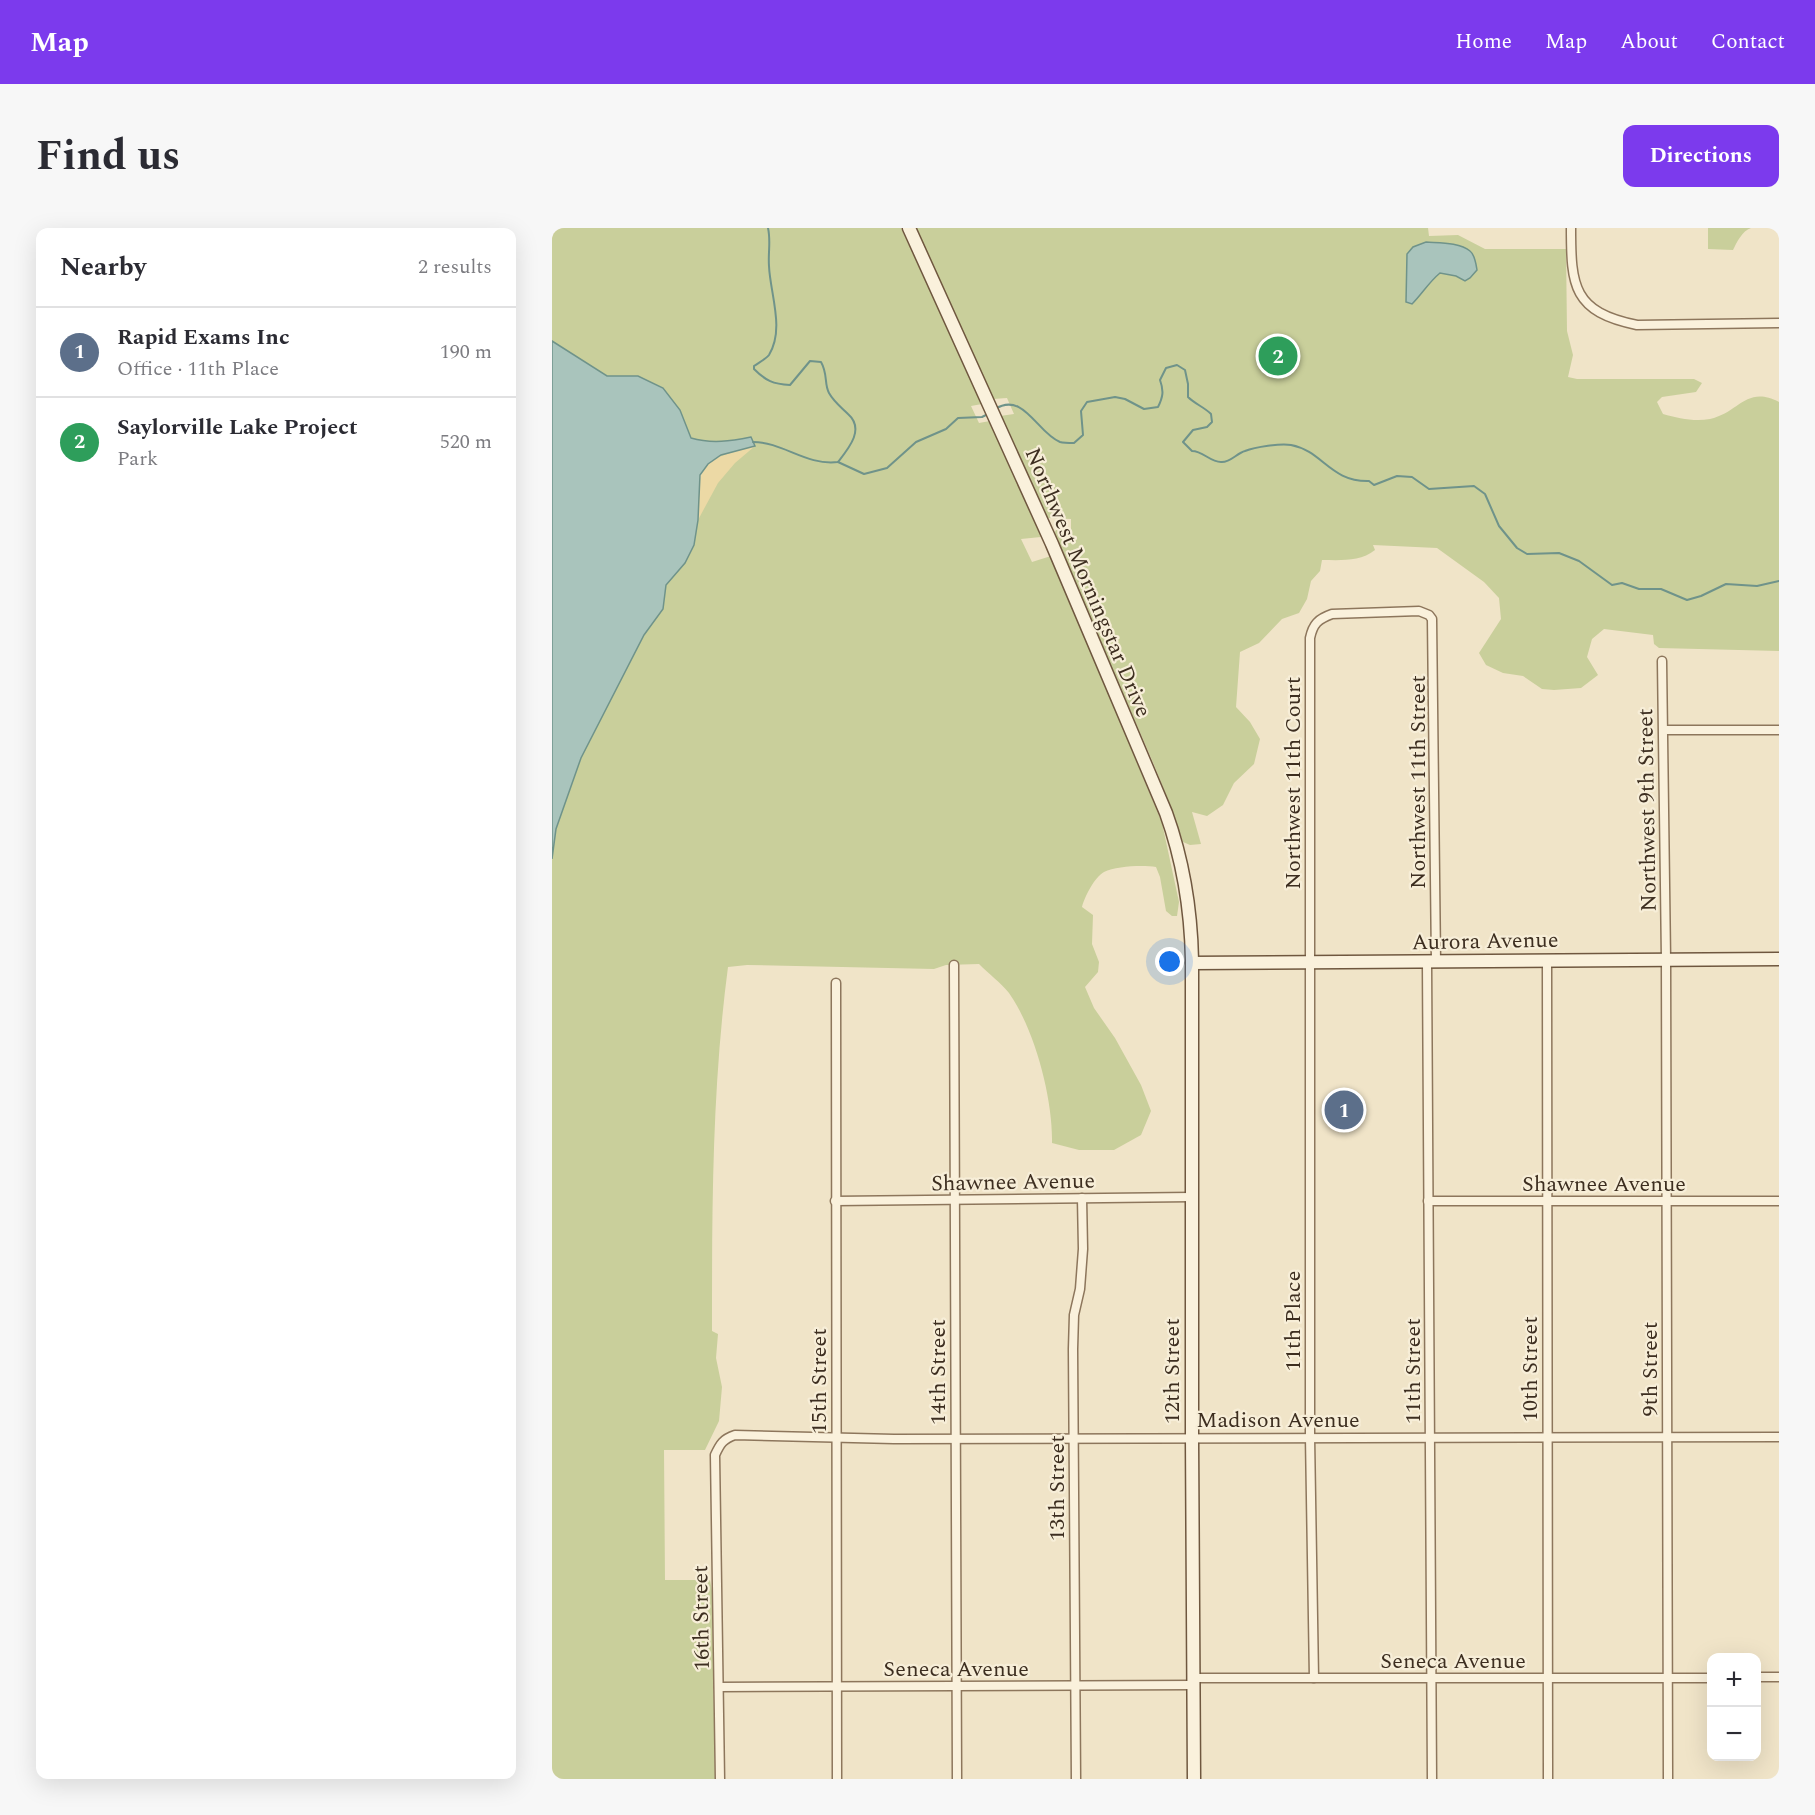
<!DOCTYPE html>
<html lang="en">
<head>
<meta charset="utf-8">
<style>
  body { margin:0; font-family:Spectral,serif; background:#f7f7f7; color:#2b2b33 }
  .controls { position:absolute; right:18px; bottom:18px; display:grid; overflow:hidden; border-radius:12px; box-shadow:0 6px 24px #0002 }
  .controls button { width:54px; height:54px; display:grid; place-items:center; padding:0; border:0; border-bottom:2px solid #e1e1e2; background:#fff; color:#2b2b33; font:30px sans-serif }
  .you { position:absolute; left:618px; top:734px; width:21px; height:21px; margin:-15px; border:4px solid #fff; border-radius:50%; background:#1a73e8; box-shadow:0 0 0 9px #1a73e833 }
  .badge { display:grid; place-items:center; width:39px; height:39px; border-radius:50%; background:#7c3aed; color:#fff; font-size:20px; font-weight:700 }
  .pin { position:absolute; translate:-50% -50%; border:3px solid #fff; box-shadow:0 2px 6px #0006 }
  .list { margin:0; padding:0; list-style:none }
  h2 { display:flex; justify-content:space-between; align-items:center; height:78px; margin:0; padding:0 24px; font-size:26px }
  h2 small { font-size:20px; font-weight:400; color:#7c7c81 }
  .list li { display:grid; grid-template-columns:39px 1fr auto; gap:18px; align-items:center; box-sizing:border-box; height:90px; padding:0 24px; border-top:2px solid #e1e1e2 }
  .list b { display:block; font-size:22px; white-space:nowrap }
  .list p { margin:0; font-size:20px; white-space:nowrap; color:#7c7c81 }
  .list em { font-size:20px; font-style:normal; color:#7c7c81 }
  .map { position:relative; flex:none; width:1227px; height:1551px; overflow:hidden; border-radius:12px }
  header { display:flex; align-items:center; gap:36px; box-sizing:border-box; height:84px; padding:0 30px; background:#7c3aed; color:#fff }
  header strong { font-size:28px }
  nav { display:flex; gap:33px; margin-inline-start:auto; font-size:21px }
  .intro { display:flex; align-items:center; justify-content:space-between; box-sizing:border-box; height:144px; padding:0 36px }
  h1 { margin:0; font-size:42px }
  .button { padding:15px 27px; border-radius:12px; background:#7c3aed; color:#fff; font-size:21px; font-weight:700 }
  main { display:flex; gap:36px; padding:0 36px }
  aside { flex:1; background:#fff; border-radius:12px; box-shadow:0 6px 24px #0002 }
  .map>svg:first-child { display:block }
</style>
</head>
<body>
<header>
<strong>Map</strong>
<nav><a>Home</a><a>Map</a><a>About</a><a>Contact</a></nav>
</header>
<div class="intro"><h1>Find us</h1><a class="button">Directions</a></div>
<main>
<aside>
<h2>Nearby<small>2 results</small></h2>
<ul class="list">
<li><span class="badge" style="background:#5c6f8a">1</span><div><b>Rapid Exams Inc</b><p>Office · 11th Place</p></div><em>190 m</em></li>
<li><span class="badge" style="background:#2e9e5b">2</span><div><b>Saylorville Lake Project</b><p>Park</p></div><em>520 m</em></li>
</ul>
</aside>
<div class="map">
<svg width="1227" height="1551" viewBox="0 0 1227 1551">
  <rect width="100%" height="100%" fill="#f0e4c8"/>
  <g fill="#c9cf9b">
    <path d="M0 0H349L430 176 419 178 427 195 438 193 489 309 469 311 480 334 499 328 610 595 627 674 625 688H620L614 683 608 649 604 639C591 637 564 638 552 644 542 650 533 668 530 679L541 687 540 716 547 734 546 744 533 759 542 780 563 810 589 857 599 883 589 907 562 922H527L500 915C501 871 483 802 457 765 449 755 436 745 427 736L394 737 382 741 195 737 176 739C160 860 160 981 160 1103L166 1106 164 1130 170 1159 167 1193 153 1222H112L113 1352H158L160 1363 163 1551H0V631L4 601 29 530 92 407 112 373 114 357 146 292V273L169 227 203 218 199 209C178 213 160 216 139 210L128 182 86 148H55L0 113Z"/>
    <path d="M363 0H876L877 8 906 7 933 21H1014L1015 103 1021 127 1016 149 1025 151H1142L1150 155 1144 164 1110 169 1105 174 1111 186C1126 190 1142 194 1158 191 1187 185 1194 157 1227 174V423L1107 420 1102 416 1101 407 1052 401 1040 411 1035 429 1046 447 1029 460 1002 462 990 461 971 448 951 445 934 437 927 425 949 391 947 370 932 354 885 320 821 317 823 322C808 334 788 332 770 332L768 343 759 353 755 371 747 385 730 391 707 415 688 424 684 479 698 494 708 511 702 536 682 555 671 577 655 588 640 584 649 616 638 617 631 614C596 508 541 410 502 306L504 302 519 301V291L496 290 493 284 448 188 462 186 455 170 441 171Z"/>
    <path d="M1156 0H1199C1190 3 1185 14 1181 22L1156 21Z"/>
  </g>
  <path fill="#ecd9a5" d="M203 218 183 235 166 255 146 292C145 235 149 232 203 218Z"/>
  <g fill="#a9c4bc" stroke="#6f938a" stroke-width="1.5">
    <path d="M874 14C886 15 908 14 918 23 923 27 924 36 925 42L918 50 913 53 904 48 888 45C877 54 870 66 860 76L854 74 855 26 861 19Z"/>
    <path d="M0 113 55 148H86L111 160 128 182 139 210C160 216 179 213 199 209L203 218 169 227 156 236 148 247 146 292 142 317 133 335 114 357 111 381 92 407 29 530 4 601 0 631Z"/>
  </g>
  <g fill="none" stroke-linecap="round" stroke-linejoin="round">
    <g stroke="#6f938a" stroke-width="2">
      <path d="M443 181C472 163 485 205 508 214 512 215 517 215 522 215L531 207 529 183 535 174 563 169 573 171 592 181 606 179C611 169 612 163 608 152L614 140 625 137 633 142 636 156V169C643 176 652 179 659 186L660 194 655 199 641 202 631 214 640 223C651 223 658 234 669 234 678 235 685 225 693 223 703 219 729 215 739 217 771 223 778 254 817 253L822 257 845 248 860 249 877 261 922 258 933 266 947 298 965 320 975 326 1007 325 1027 333 1060 357 1070 355 1087 361H1109L1135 372 1149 368 1174 356 1205 358 1227 353"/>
      <path d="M201 214C231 214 254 238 286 234 297 220 313 201 296 186 289 179 282 174 277 165 272 156 276 146 269 134L258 133 238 157C221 156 214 153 202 141V138C206 135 214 131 217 127 233 101 218 65 217 38 216 24 219 13 216 0"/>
      <path d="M286 234 312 246 335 240 364 214 394 201 406 190 430 189 436 186"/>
    </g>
    <defs>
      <g id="street">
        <path d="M1019 0C1019 58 1021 84 1085 97L1227 95"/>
        <path d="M1110 433 1114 731 1116 1551"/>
        <path d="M1112 502H1227"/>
        <path d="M995 732 996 1551"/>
        <path d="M875 735 880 1551"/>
        <path d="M402 737 405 1551"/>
        <path d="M284 755 285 1551"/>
        <path d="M283 973 640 969"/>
        <path d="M876 973H1227"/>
        <path d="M1204 1449H1227"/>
        <path d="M642 1450H1160"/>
        <path d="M762 1450 758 1209V410C761 396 766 391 780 386L867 383 877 387 880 391 884 734"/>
        <path d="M167 1459 642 1457"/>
        <path d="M168 1551 163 1227C168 1216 171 1211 183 1207L342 1211 1227 1209"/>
        <path d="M524 1551 521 1121 522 1087 528 1061 531 1021 530 970"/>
      </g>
      <g id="secondary">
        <path d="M357 0 500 316 614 585C631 632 639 682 640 732V1210L642 1551"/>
        <path d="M640 735 1227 731"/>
      </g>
    </defs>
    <use href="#street" stroke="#8d765c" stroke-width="11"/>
    <use href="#secondary" stroke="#6f573f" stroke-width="15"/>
    <use href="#street" stroke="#faf1dc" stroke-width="8"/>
    <use href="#secondary" stroke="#faf1dc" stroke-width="12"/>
  </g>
  <g text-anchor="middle" stroke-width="4.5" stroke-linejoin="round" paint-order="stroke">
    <g font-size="22" fill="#3d2e20" stroke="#f7eed8">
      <text transform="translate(537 354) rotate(67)" y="8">Northwest Morningstar Drive</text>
      <text transform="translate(865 554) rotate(-90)" y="8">Northwest 11th Street</text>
      <text transform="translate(740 555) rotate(-90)" y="8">Northwest 11th Court</text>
      <text transform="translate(1094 582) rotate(-91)" y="8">Northwest 9th Street</text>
      <text transform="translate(933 712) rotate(-1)" y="8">Aurora Avenue</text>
      <text transform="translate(461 953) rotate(-1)" y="8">Shawnee Avenue</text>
      <text x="1052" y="963">Shawnee Avenue</text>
      <text transform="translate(740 1093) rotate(-90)" y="8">11th Place</text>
      <text transform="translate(977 1141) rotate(-90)" y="8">10th Street</text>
      <text transform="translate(1097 1141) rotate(-90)" y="8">9th Street</text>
      <text transform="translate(619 1143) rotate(-90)" y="8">12th Street</text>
      <text transform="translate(860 1143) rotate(-90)" y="8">11th Street</text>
      <text transform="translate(385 1144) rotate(-90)" y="8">14th Street</text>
      <text transform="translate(266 1153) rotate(-90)" y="8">15th Street</text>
      <text x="726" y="1199">Madison Avenue</text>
      <text transform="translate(504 1260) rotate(-90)" y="8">13th Street</text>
      <text transform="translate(148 1390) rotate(-91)" y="8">16th Street</text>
      <text x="901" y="1440">Seneca Avenue</text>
      <text x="404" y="1448">Seneca Avenue</text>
    </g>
  </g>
</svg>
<div class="controls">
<button>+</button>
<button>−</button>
</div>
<div class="you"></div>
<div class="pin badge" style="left:792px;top:882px;background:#5c6f8a">1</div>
<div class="pin badge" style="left:726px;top:128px;background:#2e9e5b">2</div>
</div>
</main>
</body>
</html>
